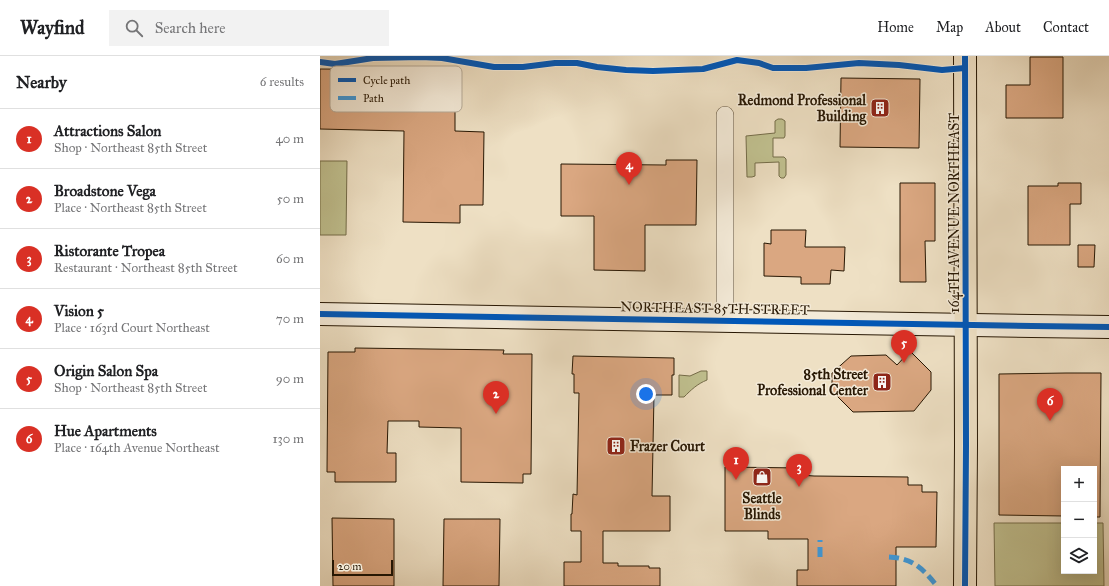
<!DOCTYPE html>
<html lang="en">
<head>
<meta charset="utf-8">
<style>
  body { margin:0; font-family:"IM FELL Great Primer",serif; background:#f2f2f2; color:#202124 }
  .controls { position:absolute; right:12px; bottom:12px; display:grid; overflow:hidden; border-radius:0px; box-shadow:0 4px 16px #0002 }
  .controls button { width:36px; height:36px; display:grid; place-items:center; padding:0; border:0; border-bottom:1px solid #e0e0e0; background:#fff; color:#202124; font:20px sans-serif }
  .scale { position:absolute; left:12px; bottom:10px; width:61px; box-sizing:border-box; padding-left:4px; border:2px solid #271703; border-top:0; font-size:11px; line-height:14px; white-space:nowrap; color:#271703; -webkit-text-stroke:3px #f4ebd9; paint-order:stroke }
  .you { position:absolute; left:326px; top:338px; width:14px; height:14px; margin:-10px; border:3px solid #fff; border-radius:50%; background:#1a73e8; box-shadow:0 0 0 6px #1a73e833 }
  .badge { display:grid; place-items:center; width:26px; height:26px; border-radius:50%; background:#d93025; color:#fff; font-size:13px; font-weight:700 }
  .pin { position:absolute; translate:-50% -33px; filter:drop-shadow(0 1px 2px #0008) }
  .pin::after { content:''; position:absolute; top:21px; width:14px; height:12px; background:inherit; clip-path:polygon(0 0,100% 0,50% 100%) }
  .list { margin:0; padding:0; list-style:none }
  h2 { display:flex; justify-content:space-between; align-items:center; height:52px; margin:0; padding:0 16px; font-size:17px }
  h2 small { font-size:13px; font-weight:400; color:#757577 }
  .list li { display:grid; grid-template-columns:26px 1fr auto; gap:12px; align-items:center; box-sizing:border-box; height:60px; padding:0 16px; border-top:1px solid #e0e0e0 }
  .list b { display:block; font-size:15px; white-space:nowrap }
  .list p { margin:0; font-size:13px; white-space:nowrap; color:#757577 }
  .list em { font-size:13px; font-style:normal; color:#757577 }
  .icon { flex:none; width:22px; height:22px; fill:none; stroke:currentColor; stroke-width:2; stroke-linecap:round; stroke-linejoin:round }
  .map { position:relative; flex:none; width:789px; height:530px; overflow:hidden }
  header { display:flex; align-items:center; gap:24px; box-sizing:border-box; height:56px; padding:0 20px; background:#fff; border-bottom:1px solid #e0e0e0 }
  header strong { font-size:19px }
  nav { display:flex; gap:22px; margin-inline-start:auto; font-size:14px }
  .search { width:280px; height:36px; background:#f2f2f2; display:flex; align-items:center; gap:10px; box-sizing:border-box; padding:0 14px; border-radius:0px; color:#757577; font-size:15px }
  main { display:flex }
  aside { flex:1; background:#fff }
  .map>svg:first-child { display:block }
</style>
</head>
<body>
<header>
<strong>Wayfind</strong>
<div class="search"><svg class="icon" aria-label="search" viewBox="0 0 24 24"><circle cx="10" cy="10" r="6"/><path d="M15 15l6 6"/></svg>Search here</div>
<nav><a>Home</a><a>Map</a><a>About</a><a>Contact</a></nav>
</header>
<main>
<aside>
<h2>Nearby<small>6 results</small></h2>
<ul class="list">
<li><span class="badge">1</span><div><b>Attractions Salon</b><p>Shop · Northeast 85th Street</p></div><em>40 m</em></li>
<li><span class="badge">2</span><div><b>Broadstone Vega</b><p>Place · Northeast 85th Street</p></div><em>50 m</em></li>
<li><span class="badge">3</span><div><b>Ristorante Tropea</b><p>Restaurant · Northeast 85th Street</p></div><em>60 m</em></li>
<li><span class="badge">4</span><div><b>Vision 5</b><p>Place · 163rd Court Northeast</p></div><em>70 m</em></li>
<li><span class="badge">5</span><div><b>Origin Salon Spa</b><p>Shop · Northeast 85th Street</p></div><em>90 m</em></li>
<li><span class="badge">6</span><div><b>Hue Apartments</b><p>Place · 164th Avenue Northeast</p></div><em>130 m</em></li>
</ul>
</aside>
<div class="map">
<svg width="789" height="530" viewBox="0 0 789 530">
  <rect width="100%" height="100%" fill="#eee0c4"/>
  <filter id="stains"><feTurbulence type="fractalNoise" baseFrequency=".005" numOctaves="4"/><feColorMatrix values="0 0 0 0 .2 0 0 0 0 .09 0 0 0 0 .02 0 0 0 .5 -.17"/></filter>
  <radialGradient id="worn" r=".72"><stop offset=".6" stop-color="#630" stop-opacity="0"/><stop offset="1" stop-color="#630" stop-opacity=".3"/></radialGradient>
  <g fill="#c0c08f" stroke="#746c49">
    <path d="M458 63H462L465 65V80L464 82H453V101H464L466 103V119L464 122H461L459 120V106L435 107V120L432 121H427L426 80 455 77V65Z"/>
    <path d="M0 105H27L26 179H0Z"/>
    <path d="M381 315H387V324C377 328 371 334 364 341H359V319L370 320Z"/>
    <path d="M674 467H744V515H774V467H783L784 530H675Z"/>
  </g>
  <g fill="#daa781" stroke="#271703">
    <path d="M710 1H743V62H686V29H710Z"/>
    <path d="M0 13 124 14 123 35H135V75L164 76 163 149H140V167L83 166 84 75 0 73Z"/>
    <path d="M521 22 600 23 599 92 520 91Z"/>
    <path d="M346 104H377L376 169H325V215L274 214V160H241V108L346 109Z"/>
    <path d="M580 127H615V185H605L606 226H580Z"/>
    <path d="M738 127H761V148H750V189H708V130H738Z"/>
    <path d="M451 174H486L485 191H525L524 215 511 214 510 228H481V221L444 220V187L451 188Z"/>
    <path d="M758 189H775L774 211H758Z"/>
    <path d="M35 292 184 294 183 298H212L211 418H203V427L141 426V372L99 371V365H68L67 397H76V426H15V416H7L8 296H35Z"/>
    <path d="M590 295 611 316V334L594 355 533 356 512 335V317L531 300 566 299 577 309Z"/>
    <path d="M253 300 354 302V319H352V339H334L332 440H350V475H283V507H298V510H329V512H340V530H244V506H261V475H251V458H252L253 438 257 439 259 337H254V318H252Z"/>
    <path d="M746 317H781L780 461H774V413H744V460L679 459V318Z"/>
    <path d="M405 411 480 412V419L494 420 588 421V429H602V436H617L616 491H576V530H477V514H488V483H448V475H405Z"/>
    <path d="M12 462 74 463V530H13Z"/>
    <path d="M124 463H180L179 530H123Z"/>
  </g>
  <g fill="none" stroke-linecap="round" stroke-linejoin="round">
    <defs>
      <path id="street" d="M405 59V265"/>
      <path id="secondary" d="M0 258 712 270 789 271"/>
      <path id="primary" d="M645 530 646 389 645 0"/>
    </defs>
    <use href="#street" stroke="#594933" stroke-width="18"/>
    <use href="#secondary" stroke="#271703" stroke-width="24"/>
    <use href="#primary" stroke="#271703" stroke-width="24"/>
    <use href="#street" stroke="#f4ebd9" stroke-width="17"/>
    <use href="#secondary" stroke="#f4ebd9" stroke-width="22"/>
    <use href="#primary" stroke="#eee0c4" stroke-width="22"/>
    <g stroke="#3d9add" stroke-width="5" stroke-dasharray="10 5" stroke-linecap="butt">
      <path d="M500 501V484"/>
      <path d="M569 501C593 502 603 513 617 530"/>
    </g>
    <defs>
      <g id="cycleway">
        <path d="M0 6 15 8 53 2 101 1 122 2 174 11H203L235 7H257L277 11 306 14 333 15 383 13 417 4 439 7 453 12H486L539 7 579 9 622 14 645 12"/>
        <path d="M0 258 712 270 789 271"/>
        <path d="M645 530 646 389 645 0"/>
      </g>
    </defs>
    <use href="#cycleway" stroke="#f4ebd9" stroke-width="8"/>
    <use href="#cycleway" stroke="#0057b8" stroke-width="6"/>
  </g>
  <defs>
    <symbol id="building-square" viewBox="-11 -11 22 22"><rect x="-9" y="-9" width="18" height="18" rx="4" fill="#8f2418" stroke="#f4ebd9"/><path d="M-4-6H4V6H1V3H-1V6H-4ZM-2.5-4.3h1.7v1.8h-1.7ZM.8-4.3h1.7v1.8H.8ZM-2.5-1h1.7V.8h-1.7ZM.8-1h1.7V.8H.8Z" fill="#fff"/></symbol>
    <symbol id="shop-square" viewBox="-11 -11 22 22"><rect x="-9" y="-9" width="18" height="18" rx="4" fill="#8f2418" stroke="#f4ebd9"/><path d="M-5-2.5h2.3a2.7 3.5 0 0 1 5.4 0H5L5.5 6h-11ZM-1.5-2.5h3a1.5 2.3 0 0 0-3 0Z" fill="#fff"/></symbol>
  </defs>
  <g fill-rule="evenodd">
    <use href="#building-square" x="549" y="41" width="22" height="22"/>
    <use href="#building-square" x="551" y="315" width="22" height="22"/>
    <use href="#building-square" x="285" y="379" width="22" height="22"/>
    <use href="#shop-square" x="431" y="410" width="22" height="22"/>
  </g>
  <g text-anchor="middle" stroke-width="3" stroke-linejoin="round" paint-order="stroke">
    <g font-size="14" font-weight="bold" fill="#271703" stroke="#f4ebd9" text-anchor="end">
      <text x="546" y="49">Redmond Professional<tspan x="546" dy="16">Building</tspan></text>
      <text x="548" y="323">85th Street<tspan x="548" dy="16">Professional Center</tspan></text>
      <text x="310" y="395" text-anchor="start">Frazer Court</text>
      <text x="442" y="447" text-anchor="middle">Seattle<tspan x="442" dy="16">Blinds</tspan></text>
    </g>
    <g font-size="14" fill="#271703" stroke="#f4ebd9">
      <text transform="translate(634 157) rotate(-90)" y="5">164TH AVENUE NORTHEAST</text>
      <text transform="translate(395 252) rotate(1)" y="5">NORTHEAST 85TH STREET</text>
    </g>
  </g>
  <rect x="10" y="10" width="132" height="46" rx="6" fill="#f4ebd9" stroke="#b6ab99" stroke-width="1"/>
  <rect x="18" y="22" width="18" height="4" fill="#0057b8"/>
  <rect x="18" y="40" width="18" height="4" fill="#3d9add"/>
  <g font-size="11" fill="#271703">
    <text x="43" y="28">Cycle path</text>
    <text x="43" y="46">Path</text>
  </g>
  <rect width="100%" height="100%" filter="url(#stains)"/>
  <rect width="100%" height="100%" fill="url(#worn)"/>
</svg>
<div class="controls">
<button>+</button>
<button>−</button>
<button><svg class="icon" aria-label="layers" viewBox="0 0 24 24"><path d="M12 4l9 5-9 5-9-5zM3 14l9 5 9-5"/></svg></button>
</div>
<div class="scale">20 m</div>
<div class="you"></div>
<div class="pin badge" style="left:416px;top:424px">1</div>
<div class="pin badge" style="left:176px;top:358px">2</div>
<div class="pin badge" style="left:479px;top:431px">3</div>
<div class="pin badge" style="left:309px;top:129px">4</div>
<div class="pin badge" style="left:584px;top:307px">5</div>
<div class="pin badge" style="left:730px;top:365px">6</div>
</div>
</main>
</body>
</html>
